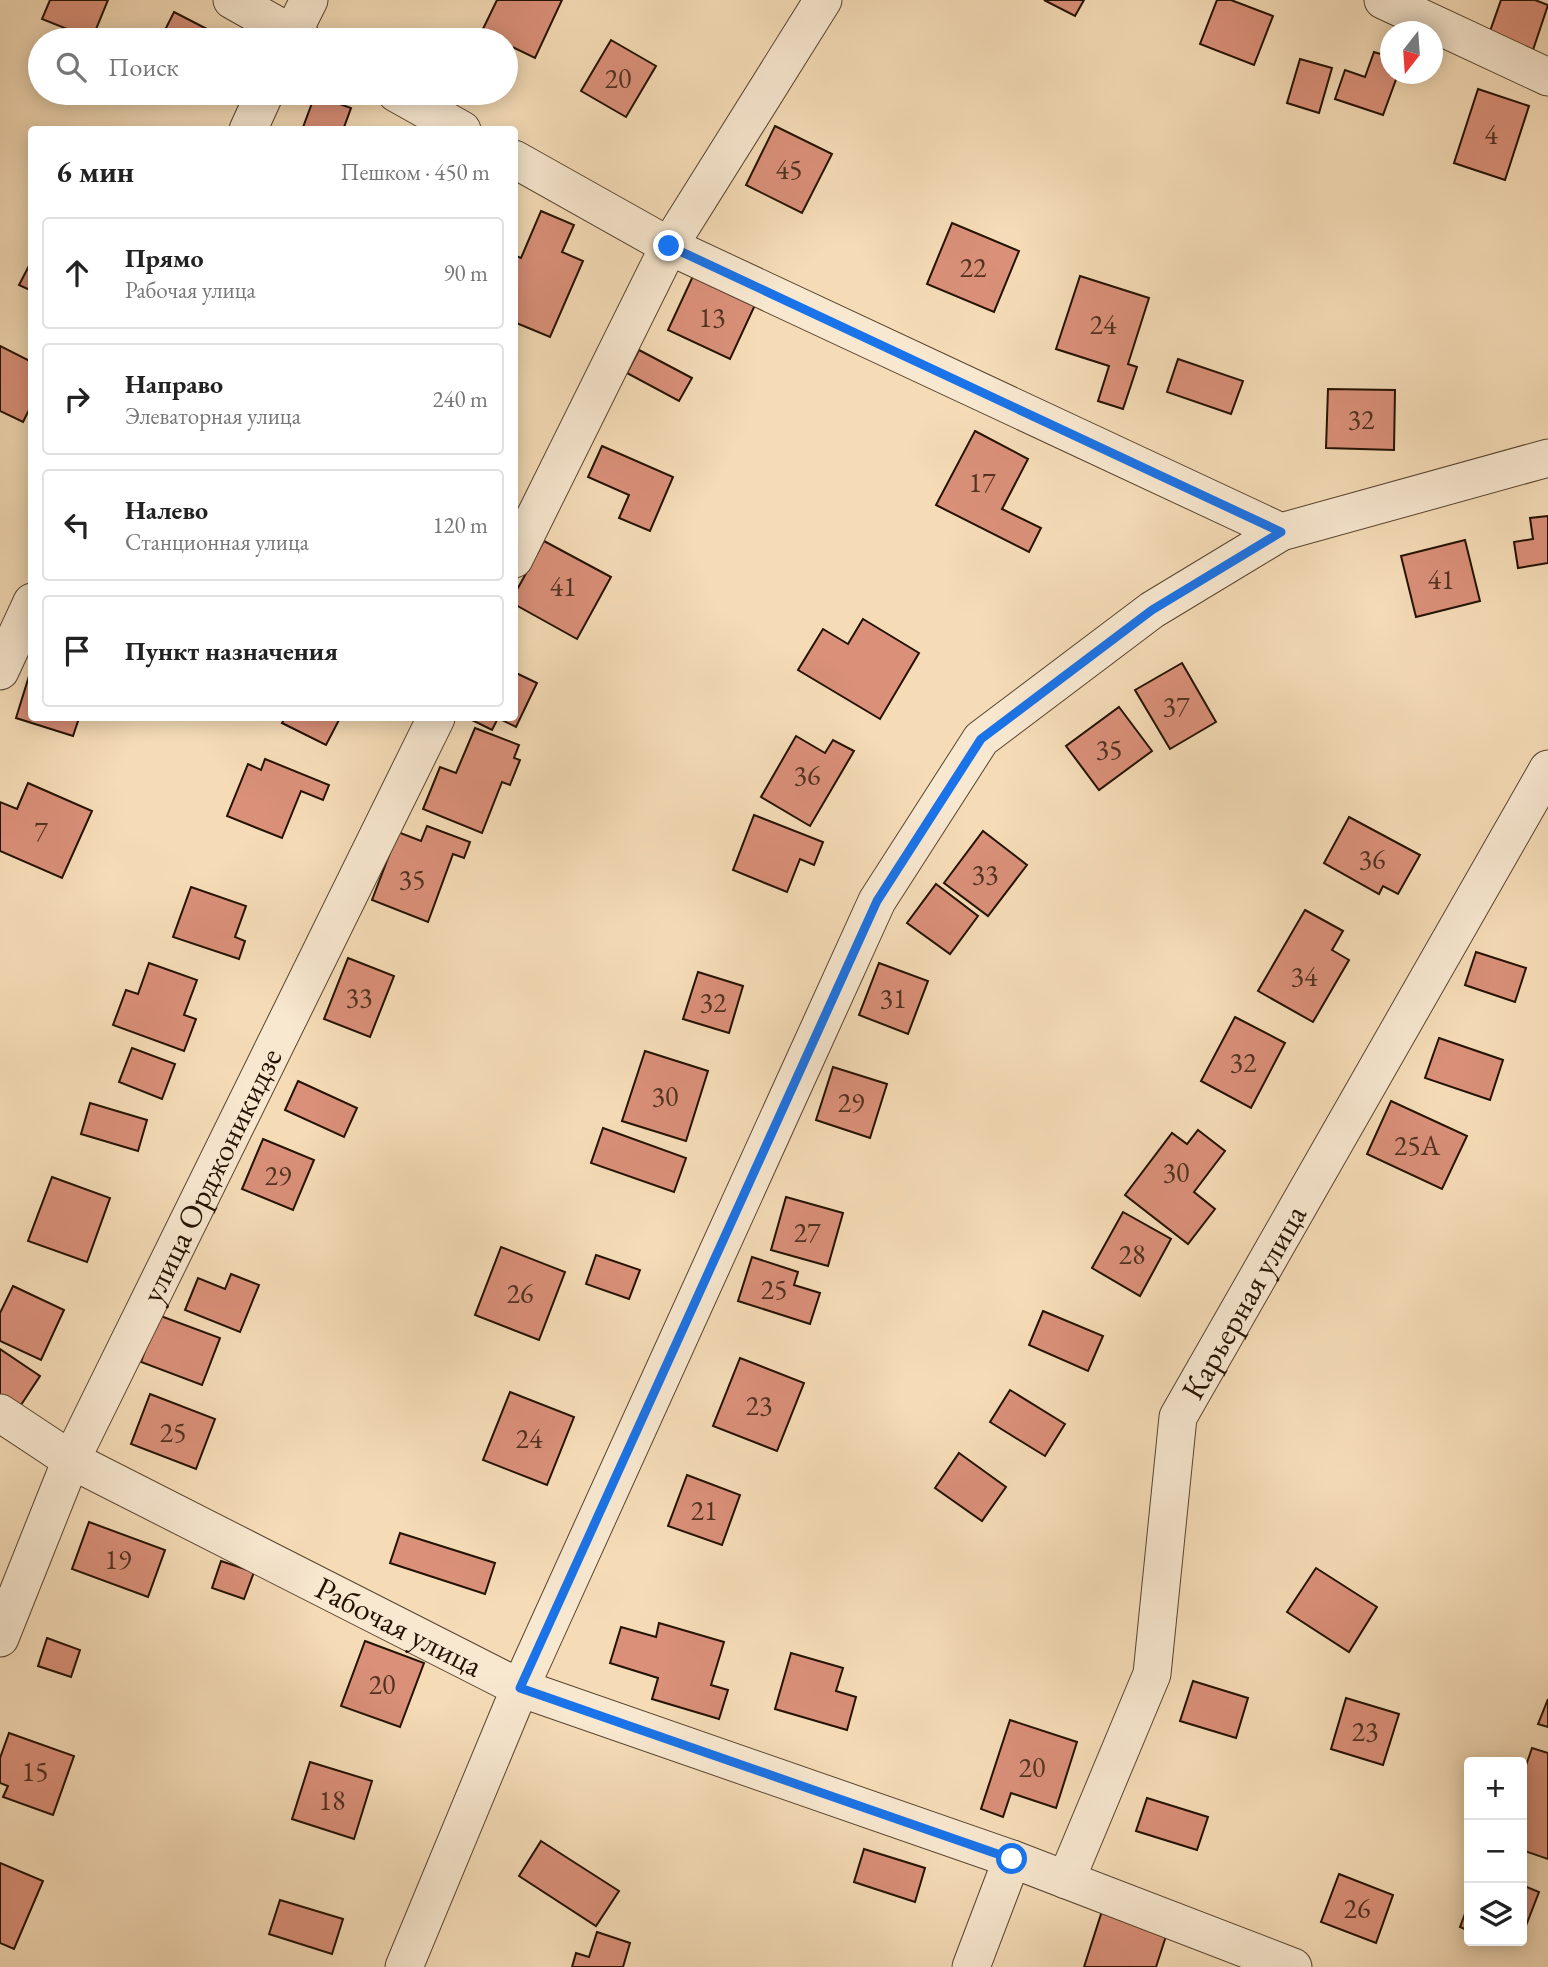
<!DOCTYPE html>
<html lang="ru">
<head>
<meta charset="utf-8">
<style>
  body { margin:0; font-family:"EB Garamond",serif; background:#f6f6f6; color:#222 }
  .controls { position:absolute; right:21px; bottom:21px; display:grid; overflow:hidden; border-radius:7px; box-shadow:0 4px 18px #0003 }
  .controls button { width:63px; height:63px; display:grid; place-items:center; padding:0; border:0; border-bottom:2px solid #e0e0e0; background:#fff; color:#222; font:35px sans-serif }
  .compass { position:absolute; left:1380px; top:21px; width:63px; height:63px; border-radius:50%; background:#fff; box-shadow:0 4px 18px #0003; rotate:197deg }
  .stop { position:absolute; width:21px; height:21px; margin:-16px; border:5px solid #1a73e8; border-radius:50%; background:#fff }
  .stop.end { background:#1a73e8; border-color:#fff; box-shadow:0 2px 7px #0008 }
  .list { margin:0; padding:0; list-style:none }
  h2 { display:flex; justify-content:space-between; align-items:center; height:91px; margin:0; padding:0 28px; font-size:30px }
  h2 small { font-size:23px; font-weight:400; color:#767676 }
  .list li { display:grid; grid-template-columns:46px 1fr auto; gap:21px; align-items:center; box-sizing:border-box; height:112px; margin:0 14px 14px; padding:0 14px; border:2px solid #e0e0e0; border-radius:7px }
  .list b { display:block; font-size:26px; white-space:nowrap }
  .list p { margin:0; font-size:23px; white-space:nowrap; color:#767676 }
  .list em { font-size:23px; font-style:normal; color:#767676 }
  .icon { flex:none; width:38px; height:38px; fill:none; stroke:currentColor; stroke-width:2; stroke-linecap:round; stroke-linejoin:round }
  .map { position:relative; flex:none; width:1548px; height:1967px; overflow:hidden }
  .search { position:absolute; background:#fff; box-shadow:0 4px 18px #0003; left:28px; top:28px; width:490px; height:77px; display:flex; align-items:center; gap:18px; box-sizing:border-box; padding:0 24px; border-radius:38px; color:#767676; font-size:26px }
  .panel { position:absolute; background:#fff; box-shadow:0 4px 18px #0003; left:28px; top:126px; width:490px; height:595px; border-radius:7px }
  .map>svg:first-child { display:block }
</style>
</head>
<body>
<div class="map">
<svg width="1548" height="1967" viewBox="0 0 1548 1967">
  <rect width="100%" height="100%" fill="#f5dcb7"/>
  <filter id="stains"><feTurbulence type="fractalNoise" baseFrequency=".00286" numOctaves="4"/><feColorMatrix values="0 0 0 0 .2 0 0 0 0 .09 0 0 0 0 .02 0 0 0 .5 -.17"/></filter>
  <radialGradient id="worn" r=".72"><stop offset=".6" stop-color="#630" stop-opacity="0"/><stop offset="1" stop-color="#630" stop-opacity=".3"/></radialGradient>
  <g fill="#da9079" stroke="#241202" stroke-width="2">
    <path d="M50 0H108L92 39 42 19Z"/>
    <path d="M497 0H562L535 58 506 44V40H497L481 33Z"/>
    <path d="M1044 0H1084L1075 16Z"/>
    <path d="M1217 0H1231L1273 16 1254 65 1200 44Z"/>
    <path d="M1501 0H1535L1548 5 1532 53 1488 37Z"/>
    <path d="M174 12 207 29 202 40H160Z"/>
    <path d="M611 40 656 66 626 117 581 91Z"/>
    <path d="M1374 52 1390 57V74H1398L1383 115 1335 99 1345 70 1365 77Z"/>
    <path d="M1300 59 1332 68 1319 113 1287 103Z"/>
    <path d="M1478 89 1529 106 1505 180 1454 163Z"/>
    <path d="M315 95 351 108 343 130H302Z"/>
    <path d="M775 126 832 154 802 213 746 185Z"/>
    <path d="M541 211 574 225 562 252 583 261 550 337 514 322V255L521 258Z"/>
    <path d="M952 223 1019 251 994 312 927 284Z"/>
    <path d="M32 260V291L19 285Z"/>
    <path d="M693 276 755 305 730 359 668 330Z"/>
    <path d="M1080 276 1149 298 1128 364 1137 367 1123 409 1098 401 1109 366 1056 349Z"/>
    <path d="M0 346 32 362V404L23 422 0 411Z"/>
    <path d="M639 350 692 378 679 401 627 373Z"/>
    <path d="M1178 359 1243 381 1231 414 1167 392Z"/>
    <path d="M1328 389 1395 390 1394 450 1326 448Z"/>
    <path d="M975 431 1028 459 1002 509 1041 528 1029 552 936 505Z"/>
    <path d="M602 446 673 477 650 531 619 518 629 495 588 477Z"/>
    <path d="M1548 516V563L1518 568 1514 542 1533 539 1530 518Z"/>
    <path d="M1465 540 1480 601 1416 617 1401 556Z"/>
    <path d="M544 541 611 577 577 639 514 604V595Z"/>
    <path d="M863 619 919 653 880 719 798 670 823 629 848 644Z"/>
    <path d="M1182 663 1216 722 1170 749 1135 690Z"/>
    <path d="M514 672 537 683 516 727 498 718 492 730 468 718H514Z"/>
    <path d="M29 676 32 677V718H79L73 736 16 718Z"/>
    <path d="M1119 707 1152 751 1099 790 1066 746Z"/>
    <path d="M285 718H340L326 745 282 723Z"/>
    <path d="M475 728 519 745 514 758 520 760 510 785 502 782 482 833 423 809 440 767 456 773Z"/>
    <path d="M796 736 825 753 833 740 854 751 810 826 761 797Z"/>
    <path d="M265 759 329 785 323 800 301 791 282 838 227 816 248 764 261 770Z"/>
    <path d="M28 783 92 811 62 878 0 851V802L17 809Z"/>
    <path d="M754 815 823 842 814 865 800 859 787 892 733 870Z"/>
    <path d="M1349 817 1420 855 1398 894 1383 886 1379 894 1324 863Z"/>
    <path d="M427 826 470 842 464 858 453 854 428 922 372 900 398 832 421 841Z"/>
    <path d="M983 831 1027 865 988 916 944 883Z"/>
    <path d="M936 884 978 916 950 954 907 923Z"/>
    <path d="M191 887 246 906 235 937 245 941 239 959 173 937Z"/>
    <path d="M1305 910 1343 931 1332 950 1349 960 1313 1022 1258 991Z"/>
    <path d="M1476 952 1526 968 1515 1002 1465 985Z"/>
    <path d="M348 958 394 976 370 1037 324 1019Z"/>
    <path d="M149 963 197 980 184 1015 196 1019 184 1051 113 1025 126 990 138 994Z"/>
    <path d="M879 963 928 981 908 1034 859 1015Z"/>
    <path d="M698 972 743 986 729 1033 683 1019Z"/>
    <path d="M1235 1017 1285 1043 1251 1108 1201 1081Z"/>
    <path d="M1439 1038 1503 1060 1490 1100 1425 1078Z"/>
    <path d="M132 1048 175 1064 162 1099 119 1082Z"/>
    <path d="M645 1051 708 1071 686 1141 622 1121Z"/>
    <path d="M833 1067 887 1084 870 1138 816 1120Z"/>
    <path d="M298 1081 357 1108 344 1137 285 1110Z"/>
    <path d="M1391 1101 1467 1136 1442 1189 1367 1154Z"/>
    <path d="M90 1103 147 1120 138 1151 81 1134Z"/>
    <path d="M603 1128 686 1158 674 1192 591 1163Z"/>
    <path d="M1198 1130 1225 1151 1194 1192 1215 1209 1188 1244 1125 1195 1172 1133 1187 1144Z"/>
    <path d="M263 1139 314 1160 293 1210 242 1189Z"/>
    <path d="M52 1177 110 1198 87 1262 28 1241Z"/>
    <path d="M786 1197 843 1213 828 1266 771 1250Z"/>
    <path d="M1123 1212 1171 1239 1140 1296 1092 1268Z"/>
    <path d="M501 1247 565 1272 539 1340 475 1315Z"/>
    <path d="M596 1255 640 1270 629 1299 586 1284Z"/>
    <path d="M752 1257 798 1272 794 1285 820 1293 810 1324 738 1301Z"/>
    <path d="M231 1274 259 1285 240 1332 185 1310 198 1278 225 1289Z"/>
    <path d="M13 1286 64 1310 41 1360 0 1341V1313Z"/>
    <path d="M1043 1311 1103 1336 1088 1371 1029 1345Z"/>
    <path d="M158 1315 220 1338 202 1385 141 1362Z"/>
    <path d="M0 1349 40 1376 19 1408 0 1396Z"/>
    <path d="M740 1358 804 1383 777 1451 713 1426Z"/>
    <path d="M1010 1390 1065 1424 1045 1456 990 1422Z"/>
    <path d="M510 1392 574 1417 547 1485 483 1460Z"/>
    <path d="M150 1394 215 1419 196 1469 131 1444Z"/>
    <path d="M959 1453 1006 1487 982 1521 935 1488Z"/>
    <path d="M687 1475 740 1495 722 1545 668 1526Z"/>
    <path d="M89 1522 165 1550 148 1597 72 1569Z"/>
    <path d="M400 1533 495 1563 485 1594 390 1563Z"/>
    <path d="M221 1561 254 1572 244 1599 212 1588Z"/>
    <path d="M1316 1568 1377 1607 1349 1652 1287 1612Z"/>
    <path d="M659 1623 724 1642 711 1685 728 1690 719 1719 652 1699 658 1678 610 1663 621 1627 656 1637Z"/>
    <path d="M47 1638 80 1650 71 1677 38 1666Z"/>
    <path d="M365 1641 424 1663 400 1727 341 1706Z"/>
    <path d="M791 1653 843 1668 836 1691 856 1697 847 1730 775 1709Z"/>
    <path d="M1193 1681 1248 1698 1236 1738 1180 1721Z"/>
    <path d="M1346 1698 1399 1714 1383 1765 1331 1749Z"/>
    <path d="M1548 1699V1727L1538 1724Z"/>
    <path d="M1010 1720 1077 1742 1056 1808 1011 1793 1003 1817 981 1809Z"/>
    <path d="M9 1733 74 1756 53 1815 3 1797 8 1786 0 1783V1758Z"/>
    <path d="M1532 1748 1548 1753V1859L1522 1850V1777Z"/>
    <path d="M310 1762 372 1781 354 1839 292 1819Z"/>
    <path d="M1147 1798 1208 1817 1197 1850 1136 1831Z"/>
    <path d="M541 1841 619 1891 596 1926 519 1876Z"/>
    <path d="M864 1849 925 1868 915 1902 854 1882Z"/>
    <path d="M0 1863 43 1881 14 1949 0 1943Z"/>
    <path d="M1339 1874 1393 1895 1376 1943 1321 1922Z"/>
    <path d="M1522 1885 1539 1892 1522 1936Z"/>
    <path d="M280 1900 343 1919 332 1954 269 1934Z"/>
    <path d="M1469 1903V1931L1460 1927Z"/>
    <path d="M1102 1911 1167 1933 1156 1967H1084Z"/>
    <path d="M597 1932 630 1943 623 1967H572L576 1953 589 1957Z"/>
  </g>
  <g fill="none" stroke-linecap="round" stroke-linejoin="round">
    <defs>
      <g id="street">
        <path d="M232 0 303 40"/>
        <path d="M1383 0 1548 77"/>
        <path d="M289 40 309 0"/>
        <path d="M396 93 462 130"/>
        <path d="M248 130 265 93"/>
        <path d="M514 159 669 246 1281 532"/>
        <path d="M514 559 669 246 823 0"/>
        <path d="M0 671 32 602"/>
        <path id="s1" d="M0 1413 71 1460 520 1688 1012 1859 1293 1967"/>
        <path id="s2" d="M0 1638 71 1460 436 718"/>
        <path id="s3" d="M1066 1880 1152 1674 1178 1417 1548 769"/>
        <path d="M404 1967 520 1688 877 901 981 739 1152 610 1281 532 1548 458"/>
        <path d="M971 1967 1012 1859"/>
      </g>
    </defs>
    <use href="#street" stroke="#58442f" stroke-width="39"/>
    <use href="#street" stroke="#f8e8d0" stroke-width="37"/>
  </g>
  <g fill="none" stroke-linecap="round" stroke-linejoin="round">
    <path stroke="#1a73e8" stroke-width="9" d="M669 246 1281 532 1152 610 981 739 877 901 520 1688 1012 1859"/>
  </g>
  <g text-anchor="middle" stroke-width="5" stroke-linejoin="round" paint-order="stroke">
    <g font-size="28" fill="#523220">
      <text x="618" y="88">20</text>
      <text x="1491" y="144">4</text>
      <text x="789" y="179">45</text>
      <text x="973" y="277">22</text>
      <text x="712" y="327">13</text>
      <text x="1103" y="334">24</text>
      <text x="1361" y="429">32</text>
      <text x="982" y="492">17</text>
      <text x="1441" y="589">41</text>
      <text x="563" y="596">41</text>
      <text x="1176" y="716">37</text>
      <text x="1109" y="759">35</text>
      <text x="807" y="785">36</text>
      <text x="41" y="841">7</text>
      <text x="1372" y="869">36</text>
      <text x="985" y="884">33</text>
      <text x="412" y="889">35</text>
      <text x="1304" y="986">34</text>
      <text x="359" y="1007">33</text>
      <text x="893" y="1008">31</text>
      <text x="713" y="1012">32</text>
      <text x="1243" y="1072">32</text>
      <text x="665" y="1106">30</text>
      <text x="851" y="1112">29</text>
      <text x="1417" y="1155">25А</text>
      <text x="1176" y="1182">30</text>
      <text x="278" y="1185">29</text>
      <text x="807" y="1242">27</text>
      <text x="1132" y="1264">28</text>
      <text x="774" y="1299">25</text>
      <text x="520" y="1303">26</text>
      <text x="759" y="1415">23</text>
      <text x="173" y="1442">25</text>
      <text x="529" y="1448">24</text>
      <text x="704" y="1520">21</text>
      <text x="118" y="1569">19</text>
      <text x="382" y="1694">20</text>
      <text x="1365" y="1741">23</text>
      <text x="1032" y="1777">20</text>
      <text x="35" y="1781">15</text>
      <text x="332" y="1810">18</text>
      <text x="1357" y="1918">26</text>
    </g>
    <g font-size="32" fill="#241202" stroke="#f8e8d0">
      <text dy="11" stroke="none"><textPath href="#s2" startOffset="509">улица Орджоникидзе</textPath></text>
      <text dy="11" stroke="none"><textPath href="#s3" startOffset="614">Карьерная улица</textPath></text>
      <text dy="11" stroke="none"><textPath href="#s1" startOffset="453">Рабочая улица</textPath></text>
    </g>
  </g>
  <rect width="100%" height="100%" filter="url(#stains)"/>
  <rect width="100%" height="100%" fill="url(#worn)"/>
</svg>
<div class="controls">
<button>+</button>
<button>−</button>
<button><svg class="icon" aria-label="layers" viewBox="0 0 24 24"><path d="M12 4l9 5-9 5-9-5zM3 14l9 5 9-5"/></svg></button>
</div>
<svg class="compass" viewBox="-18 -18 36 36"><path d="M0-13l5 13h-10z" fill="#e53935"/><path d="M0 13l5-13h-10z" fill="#767676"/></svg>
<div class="stop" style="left:1012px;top:1859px"></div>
<div class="stop end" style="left:669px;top:246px"></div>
<div class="search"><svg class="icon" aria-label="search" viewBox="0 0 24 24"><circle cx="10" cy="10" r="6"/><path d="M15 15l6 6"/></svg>Поиск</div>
<section class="panel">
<h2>6 мин<small>Пешком · 450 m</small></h2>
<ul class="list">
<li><svg class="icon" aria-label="ahead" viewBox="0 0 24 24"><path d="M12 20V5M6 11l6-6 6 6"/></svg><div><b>Прямо</b><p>Рабочая улица</p></div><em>90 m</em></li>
<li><svg class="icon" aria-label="right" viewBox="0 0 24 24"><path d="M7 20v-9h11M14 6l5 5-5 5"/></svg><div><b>Направо</b><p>Элеваторная улица</p></div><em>240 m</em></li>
<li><svg class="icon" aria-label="left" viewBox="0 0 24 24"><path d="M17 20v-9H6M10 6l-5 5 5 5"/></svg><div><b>Налево</b><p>Станционная улица</p></div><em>120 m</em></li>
<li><svg class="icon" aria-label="arrive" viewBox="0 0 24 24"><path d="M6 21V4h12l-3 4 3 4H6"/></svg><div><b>Пункт назначения</b></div></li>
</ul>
</section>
</div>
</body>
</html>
